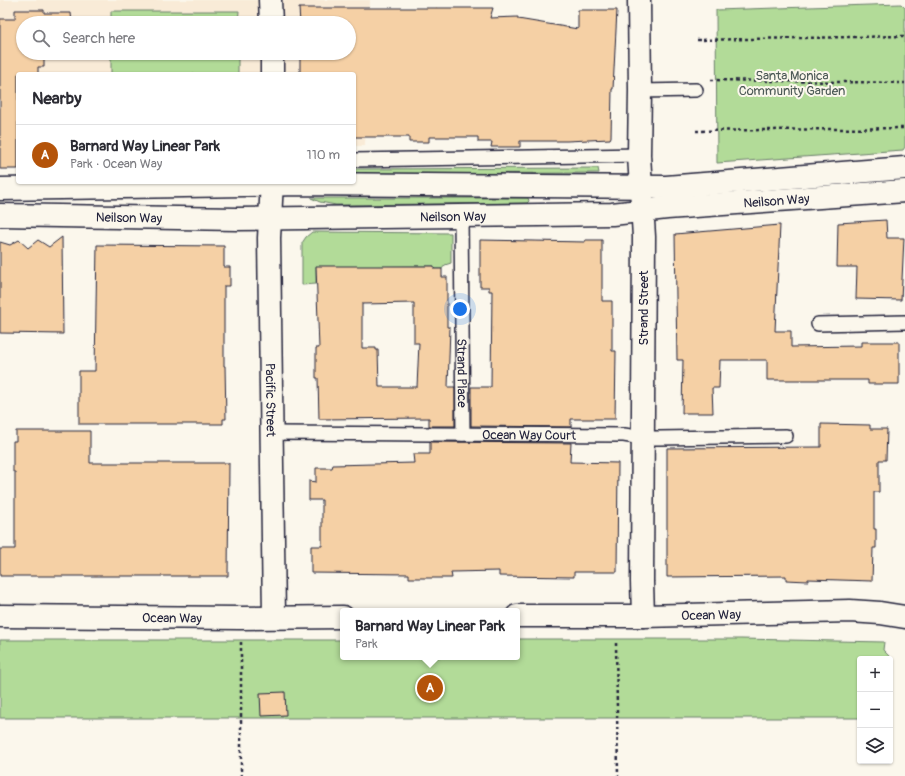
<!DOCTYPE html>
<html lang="en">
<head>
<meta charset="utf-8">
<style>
  body { margin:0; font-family:Pangolin,sans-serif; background:#f2f2f3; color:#2b2b33 }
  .controls { position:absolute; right:12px; bottom:12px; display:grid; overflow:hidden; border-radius:4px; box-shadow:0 1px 3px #0004 }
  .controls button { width:36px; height:36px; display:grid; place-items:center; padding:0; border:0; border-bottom:1px solid #e1e1e2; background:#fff; color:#2b2b33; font:20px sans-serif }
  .you { position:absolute; left:460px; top:309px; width:14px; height:14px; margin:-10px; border:3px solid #fff; border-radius:50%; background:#1a73e8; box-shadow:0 0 0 6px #1a73e833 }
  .badge { display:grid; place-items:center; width:26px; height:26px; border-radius:50%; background:#b45309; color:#fff; font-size:13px; font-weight:700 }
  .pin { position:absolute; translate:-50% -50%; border:2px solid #fff; box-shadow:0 1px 4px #0006 }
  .popup { position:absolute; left:340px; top:608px; width:180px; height:52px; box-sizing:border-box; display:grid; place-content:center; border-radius:4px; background:#fff; filter:drop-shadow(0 1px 3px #0005); font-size:13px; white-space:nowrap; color:#7c7c81 }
  .popup b { font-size:15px; color:#2b2b33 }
  .popup::after { content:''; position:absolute; left:50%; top:100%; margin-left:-8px; border:8px solid transparent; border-top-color:#fff }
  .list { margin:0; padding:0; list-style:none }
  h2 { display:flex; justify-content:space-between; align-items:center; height:52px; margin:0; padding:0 16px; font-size:17px }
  h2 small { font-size:13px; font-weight:400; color:#7c7c81 }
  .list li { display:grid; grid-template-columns:26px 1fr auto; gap:12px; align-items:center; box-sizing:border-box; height:60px; padding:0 16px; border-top:1px solid #e1e1e2 }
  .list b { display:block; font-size:15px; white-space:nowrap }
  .list p { margin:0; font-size:13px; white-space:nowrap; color:#7c7c81 }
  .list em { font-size:13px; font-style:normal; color:#7c7c81 }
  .icon { flex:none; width:22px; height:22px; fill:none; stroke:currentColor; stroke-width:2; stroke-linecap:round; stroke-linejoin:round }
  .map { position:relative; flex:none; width:905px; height:776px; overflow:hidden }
  .search { position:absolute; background:#fff; box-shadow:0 1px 3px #0004; left:16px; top:16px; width:340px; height:44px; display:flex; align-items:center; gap:10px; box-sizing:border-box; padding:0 14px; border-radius:22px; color:#7c7c81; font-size:15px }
  .panel { position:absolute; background:#fff; box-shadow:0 1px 3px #0004; left:16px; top:72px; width:340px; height:112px; border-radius:4px }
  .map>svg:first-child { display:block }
</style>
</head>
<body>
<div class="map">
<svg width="905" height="776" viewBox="0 0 905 776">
  <rect width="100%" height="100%" fill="#fbf7ec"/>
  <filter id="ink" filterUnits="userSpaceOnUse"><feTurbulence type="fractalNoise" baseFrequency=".025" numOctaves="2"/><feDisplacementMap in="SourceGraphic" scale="8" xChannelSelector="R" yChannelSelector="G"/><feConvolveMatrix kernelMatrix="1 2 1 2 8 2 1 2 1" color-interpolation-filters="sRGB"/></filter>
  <g filter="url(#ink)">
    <path fill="#f9ebd7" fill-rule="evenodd" d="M0 0H370L365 146H354V74H18L0 164ZM23 23H349V53H23Z"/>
    <g fill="#b2db98" stroke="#6a7e6a">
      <path d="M901 4 905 8V147L903 150 717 163 716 10Z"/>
      <path d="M111 11H239L238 23H111Z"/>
      <rect x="111" y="53" width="127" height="21"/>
      <path d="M598 168 599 173 354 174V169Z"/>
      <path d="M311 198H528L529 201 527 203 336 205 320 202Z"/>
      <path d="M312 232 451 233V263L445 265 442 269H434V266L316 267V284L302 285V243L306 237Z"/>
      <path d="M517 639H741L884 642 883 650 889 656V659H860V718H0V640H343V657H517Z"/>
    </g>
    <g fill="#f5d0a5" stroke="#22223b" fill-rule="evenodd">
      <path d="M299 8H493L490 18 518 17V19L578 29V10H617L613 89H612L611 137 610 139 567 141H520V147H491L492 142H478V137H429V142H409V137H354V73H300V53H349V23H300Z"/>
      <path d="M15 10H44V13H71L72 23H23V53H74V55L44 54V67H38V74H18V169H0V19H15Z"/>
      <path d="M886 220 887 238H904L901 300 856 299 857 267H837L838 223Z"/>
      <path d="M780 225 775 331H791V347L861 346V342H899V384H868V380H767V360H720L719 388H712L713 413H682L683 360H677L675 234Z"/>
      <path d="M62 237 63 334 0 333V242L10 245 19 240 28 248 38 240 49 247Z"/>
      <path d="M480 240 585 242V240H602V301H612V351H616L615 419H571V427L471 426V387H491L492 291H489V287H480Z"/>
      <path d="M97 245 224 246V267H230V286H224V366H225L226 419H223V424H79V371H95Z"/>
      <path d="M316 266H434V269H442V277H447V327H450L448 387H455V426H429V418L319 419 318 378H316V348H319ZM414 303V343H419L417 387H379L378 350H376V348H362V304Z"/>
      <path d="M821 424 870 425V429H887L886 460H879V492H874V529H876V548H873L872 581 808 579V581L786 580V576L667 577V448L821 447Z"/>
      <path d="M16 431H90V463H229L228 576H0V549H15V472H13V441H16Z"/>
      <path d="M430 442 571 443 570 462 618 463 617 572H574V577L499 576V571L451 572 452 578H409V574L311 573V546H322V500H309V481L316 482V468H332L333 465 414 463 413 454H430Z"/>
      <path d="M285 692 286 715 261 716 260 693Z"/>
    </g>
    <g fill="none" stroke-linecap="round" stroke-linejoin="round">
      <defs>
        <g id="service">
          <path d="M640 91 696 90"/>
          <path d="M354 160 639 155"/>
          <path id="s1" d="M461 216 463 434"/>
          <path d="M818 324 905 322"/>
          <path id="s2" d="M272 433 624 435 642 438H660L786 436"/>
        </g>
        <g id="minor">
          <path d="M270 0 271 23"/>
          <path d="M639 0 640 91 639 155 644 237 642 582 643 616"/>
          <path d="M272 53V74"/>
          <path id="s3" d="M272 182 269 238 274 617"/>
        </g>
        <g id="tertiary">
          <path id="s4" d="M0 616 240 618 343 617"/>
          <path id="s5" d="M517 616H643L850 611 880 613 905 617"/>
        </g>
        <g id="secondary">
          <path d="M0 189 302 184 666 187 905 168"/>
          <path id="s6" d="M0 215 237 219 612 214 667 208 905 191"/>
        </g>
      </defs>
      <use href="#service" stroke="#22223b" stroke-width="16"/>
      <use href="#minor" stroke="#22223b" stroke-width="25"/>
      <use href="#tertiary" stroke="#22223b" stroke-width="25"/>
      <use href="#secondary" stroke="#22223b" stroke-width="25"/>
      <g stroke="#22223b" stroke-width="2.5" stroke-dasharray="3 3" stroke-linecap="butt">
        <path d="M697 40 905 36"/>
        <path d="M711 80 905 83"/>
        <path d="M696 131 905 128"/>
        <path d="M241 642V776"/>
        <path d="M616 643 618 776"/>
      </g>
      <use href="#service" stroke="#fbf7ec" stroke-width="13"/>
      <use href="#minor" stroke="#fbf7ec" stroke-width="22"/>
      <use href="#tertiary" stroke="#fbf7ec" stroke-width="22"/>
      <use href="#secondary" stroke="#fbf7ec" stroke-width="22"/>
    </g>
  </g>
  <g text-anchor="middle" stroke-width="4" stroke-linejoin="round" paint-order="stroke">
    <g font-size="13" fill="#4d5a57" stroke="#fbf7ec">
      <text x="792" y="80">Santa Monica<tspan x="792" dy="15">Community Garden</tspan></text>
    </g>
    <g font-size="13" fill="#22223b" stroke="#fbf7ec">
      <text dy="5" stroke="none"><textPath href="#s6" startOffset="777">Neilson Way</textPath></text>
      <text dy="5" stroke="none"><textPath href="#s6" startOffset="453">Neilson Way</textPath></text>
      <text dy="5" stroke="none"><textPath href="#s6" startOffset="129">Neilson Way</textPath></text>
      <text transform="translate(643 308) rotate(-90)" y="5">Strand Street</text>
      <text dy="5" stroke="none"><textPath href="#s1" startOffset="157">Strand Place</textPath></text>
      <text dy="5" stroke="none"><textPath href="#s3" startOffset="218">Pacific Street</textPath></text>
      <text dy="5" stroke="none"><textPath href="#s2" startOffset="257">Ocean Way Court</textPath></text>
      <text dy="5" stroke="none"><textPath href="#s5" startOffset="194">Ocean Way</textPath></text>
      <text dy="5" stroke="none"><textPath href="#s4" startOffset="172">Ocean Way</textPath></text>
    </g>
  </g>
</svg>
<div class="controls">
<button>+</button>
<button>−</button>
<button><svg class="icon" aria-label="layers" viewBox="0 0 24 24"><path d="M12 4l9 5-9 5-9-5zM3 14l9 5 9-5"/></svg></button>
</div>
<div class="you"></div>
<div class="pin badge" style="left:430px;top:688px">A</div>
<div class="popup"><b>Barnard Way Linear Park</b>Park</div>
<div class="search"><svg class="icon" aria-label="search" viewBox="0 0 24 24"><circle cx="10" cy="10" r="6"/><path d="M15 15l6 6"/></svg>Search here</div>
<section class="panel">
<h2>Nearby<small></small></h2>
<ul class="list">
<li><span class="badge">A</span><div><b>Barnard Way Linear Park</b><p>Park · Ocean Way</p></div><em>110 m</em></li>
</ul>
</section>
</div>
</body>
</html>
